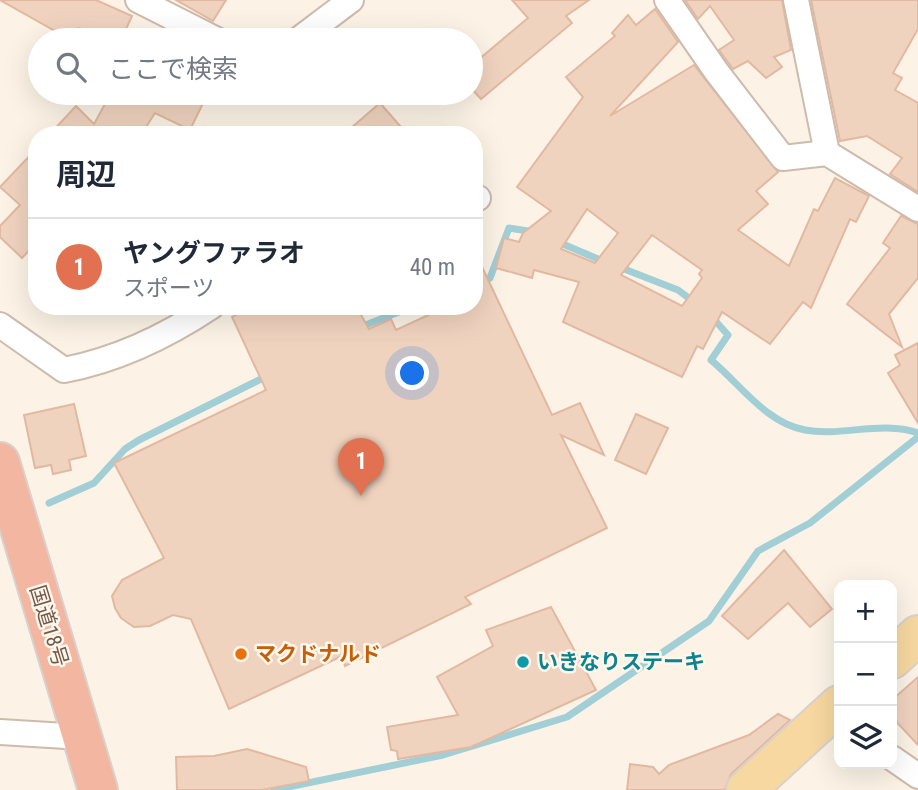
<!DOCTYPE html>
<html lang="ja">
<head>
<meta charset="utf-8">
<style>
  body { margin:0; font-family:"Roboto Condensed","Noto Sans JP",sans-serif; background:#f2f2f3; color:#1f2937 }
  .controls { position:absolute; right:21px; bottom:21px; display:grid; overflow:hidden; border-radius:14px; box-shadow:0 7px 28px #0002 }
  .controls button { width:63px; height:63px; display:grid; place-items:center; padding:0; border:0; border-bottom:2px solid #e0e1e3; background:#fff; color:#1f2937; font:35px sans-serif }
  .you { position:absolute; left:413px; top:374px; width:24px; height:24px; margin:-18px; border:5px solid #fff; border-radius:50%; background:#1a73e8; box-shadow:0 0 0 10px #1a73e833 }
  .badge { display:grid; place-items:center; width:46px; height:46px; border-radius:50%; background:#e17150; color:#fff; font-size:23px; font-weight:700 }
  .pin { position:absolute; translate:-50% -58px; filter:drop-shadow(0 2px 4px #0008) }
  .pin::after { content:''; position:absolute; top:37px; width:24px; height:21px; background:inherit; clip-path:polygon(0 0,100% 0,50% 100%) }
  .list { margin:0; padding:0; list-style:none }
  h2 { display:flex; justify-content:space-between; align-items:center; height:91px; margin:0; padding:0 28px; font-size:30px }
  h2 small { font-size:23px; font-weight:400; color:#747a83 }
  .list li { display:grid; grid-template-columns:46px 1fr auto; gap:21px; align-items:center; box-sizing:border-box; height:98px; padding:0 28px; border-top:2px solid #e0e1e3 }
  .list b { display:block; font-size:26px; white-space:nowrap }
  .list p { margin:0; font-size:23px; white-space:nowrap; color:#747a83 }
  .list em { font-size:23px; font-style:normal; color:#747a83 }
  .icon { flex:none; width:38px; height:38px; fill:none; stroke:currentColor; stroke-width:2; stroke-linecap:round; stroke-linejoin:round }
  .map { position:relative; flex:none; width:918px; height:790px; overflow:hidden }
  .search { position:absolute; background:#fff; box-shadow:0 7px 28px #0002; left:28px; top:28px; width:455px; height:77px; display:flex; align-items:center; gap:18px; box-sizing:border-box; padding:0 24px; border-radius:38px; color:#747a83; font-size:26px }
  .panel { position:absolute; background:#fff; box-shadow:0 7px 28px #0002; left:28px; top:126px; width:455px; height:189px; border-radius:28px }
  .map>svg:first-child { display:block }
</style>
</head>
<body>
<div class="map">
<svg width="918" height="790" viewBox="0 0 918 790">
  <rect width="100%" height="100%" fill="#fcf3e6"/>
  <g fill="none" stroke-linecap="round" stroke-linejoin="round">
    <g stroke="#a2ced6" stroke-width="7">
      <path d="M558 242 605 262"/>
      <path d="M619 267 678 290 694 302"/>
      <path d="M481 282 490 278 509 228 534 232"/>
      <path d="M711 316 728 335 711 360C740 384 766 423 805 430 841 437 882 420 918 433"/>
      <path d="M358 328 414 306"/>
      <path d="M49 503 94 483 125 449 139 440 267 376"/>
      <path d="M274 790 443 755 567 717 709 621 758 551 810 523 918 437"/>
    </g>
  </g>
  <g fill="#f0d3bf" stroke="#e2b9a0" stroke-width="2" fill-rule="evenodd">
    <path d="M0 0H96L132 16 121 40H107L79 28 71 40Z"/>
    <path d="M176 0H226L213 21Z"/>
    <path d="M512 0H589L566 16 572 23 481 99 471 88V66L528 18Z"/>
    <path d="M685 0H782L791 50 774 57 782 67 766 78 748 61 733 69 719 50 734 40 710 6 698 19Z"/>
    <path d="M811 0H918V29L893 73 902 78 895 90 918 103V192L890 174 902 158 867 136 840 141Z"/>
    <path d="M655 9 678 42 610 116 694 65 778 172 756 191 768 204 738 230 789 266 814 209 818 211 835 178 869 196 856 222 850 219 811 308 803 302 770 344 722 312 703 349 697 346 682 377 563 322 579 282 534 270 532 278 496 268 504 238 519 242 523 233 551 211 517 187 583 97 566 77 615 36 612 33 628 15 636 25ZM587 209 618 233 595 263 561 249ZM652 235 702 270 699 274 702 278 682 306 621 275Z"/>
    <path d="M111 93H208L190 130 155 113 141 135H49L76 106 94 124Z"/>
    <path d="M380 103 408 135H343Z"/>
    <path d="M37 148V242L22 258 0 237V226L20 205 0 187Z"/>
    <path d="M901 216 918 224V278L889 314 902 347 847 304 890 248 883 243Z"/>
    <path d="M474 250 552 415 580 403 604 455 561 435 607 528 465 597 471 604 345 666 342 656 229 709 191 619 173 615 150 626 134 627 121 618 115 608 112 596 122 580 164 558 114 463 266 390 232 317 252 306H356L369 329 391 319 396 330 448 306H474Z"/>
    <path d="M918 343V423L888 373 900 365 895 355Z"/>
    <path d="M74 404 86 456 69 460 71 470 53 474 51 465 35 468 24 415Z"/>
    <path d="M636 414 668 428 646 474 615 460Z"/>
    <path d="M784 550 832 609 810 627 788 603 748 639 722 616Z"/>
    <path d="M551 607 596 690 471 747 398 759 397 751 391 750 387 727 458 715 437 677 493 646 486 630Z"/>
    <path d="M918 677V745L892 717V700Z"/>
    <path d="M778 714 790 720 731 774 725 790H627L630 764 653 767 659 774 669 765 749 735Z"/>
    <path d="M247 749 306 767 309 781 262 790H177L176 757 214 756Z"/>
  </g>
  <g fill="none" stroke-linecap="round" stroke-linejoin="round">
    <defs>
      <g id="street">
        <path d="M138 0 217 40"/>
        <path d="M667 0 716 71 783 158 827 153 918 209"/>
        <path d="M796 0 827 153"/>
        <path d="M298 40 351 0"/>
        <path d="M474 200 478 198"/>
        <path d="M0 325 64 370C117 360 167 336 212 306"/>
        <path d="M0 732 82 737"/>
        <path d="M892 758 918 776"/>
      </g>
      <g id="primary">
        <path d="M892 659 918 635"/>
        <path d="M746 790 839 705"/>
      </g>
      <path id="highway" d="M0 462 98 790"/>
    </defs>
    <use href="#street" stroke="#cdbbad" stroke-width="28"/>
    <use href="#primary" stroke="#d8d1cd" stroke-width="42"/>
    <use href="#highway" stroke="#d8d1cd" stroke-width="42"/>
    <use href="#street" stroke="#fff" stroke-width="24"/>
    <use href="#primary" stroke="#f7d8a1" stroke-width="38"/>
    <use href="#highway" stroke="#f3b6a0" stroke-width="38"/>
  </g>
  <circle fill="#e8710a" stroke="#fef7ec" stroke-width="2.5" cx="241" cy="654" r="7"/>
  <circle fill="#0f9aa8" stroke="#fef7ec" stroke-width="2.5" cx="523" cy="662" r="7"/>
  <g text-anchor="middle" stroke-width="5" stroke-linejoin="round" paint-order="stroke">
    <g font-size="21" fill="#745a4c" stroke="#fef7ec">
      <text transform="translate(49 626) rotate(73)" y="7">国道18号</text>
    </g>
    <g font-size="21" font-weight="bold" fill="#c56008" stroke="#fef7ec" text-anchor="start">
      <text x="255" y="661">マクドナルド</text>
    </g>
    <g font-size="21" font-weight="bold" fill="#0d838f" stroke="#fef7ec" text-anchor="start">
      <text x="537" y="669">いきなりステーキ</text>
    </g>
  </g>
</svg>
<div class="controls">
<button>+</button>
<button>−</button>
<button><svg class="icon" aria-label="layers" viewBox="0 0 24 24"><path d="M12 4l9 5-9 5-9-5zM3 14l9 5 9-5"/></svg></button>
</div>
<div class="you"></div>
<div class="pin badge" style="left:361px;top:496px">1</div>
<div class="search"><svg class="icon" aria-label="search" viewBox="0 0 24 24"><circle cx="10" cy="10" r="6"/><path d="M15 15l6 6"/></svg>ここで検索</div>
<section class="panel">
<h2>周辺<small></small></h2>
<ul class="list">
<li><span class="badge">1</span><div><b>ヤングファラオ</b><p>スポーツ</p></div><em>40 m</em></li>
</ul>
</section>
</div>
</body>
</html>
